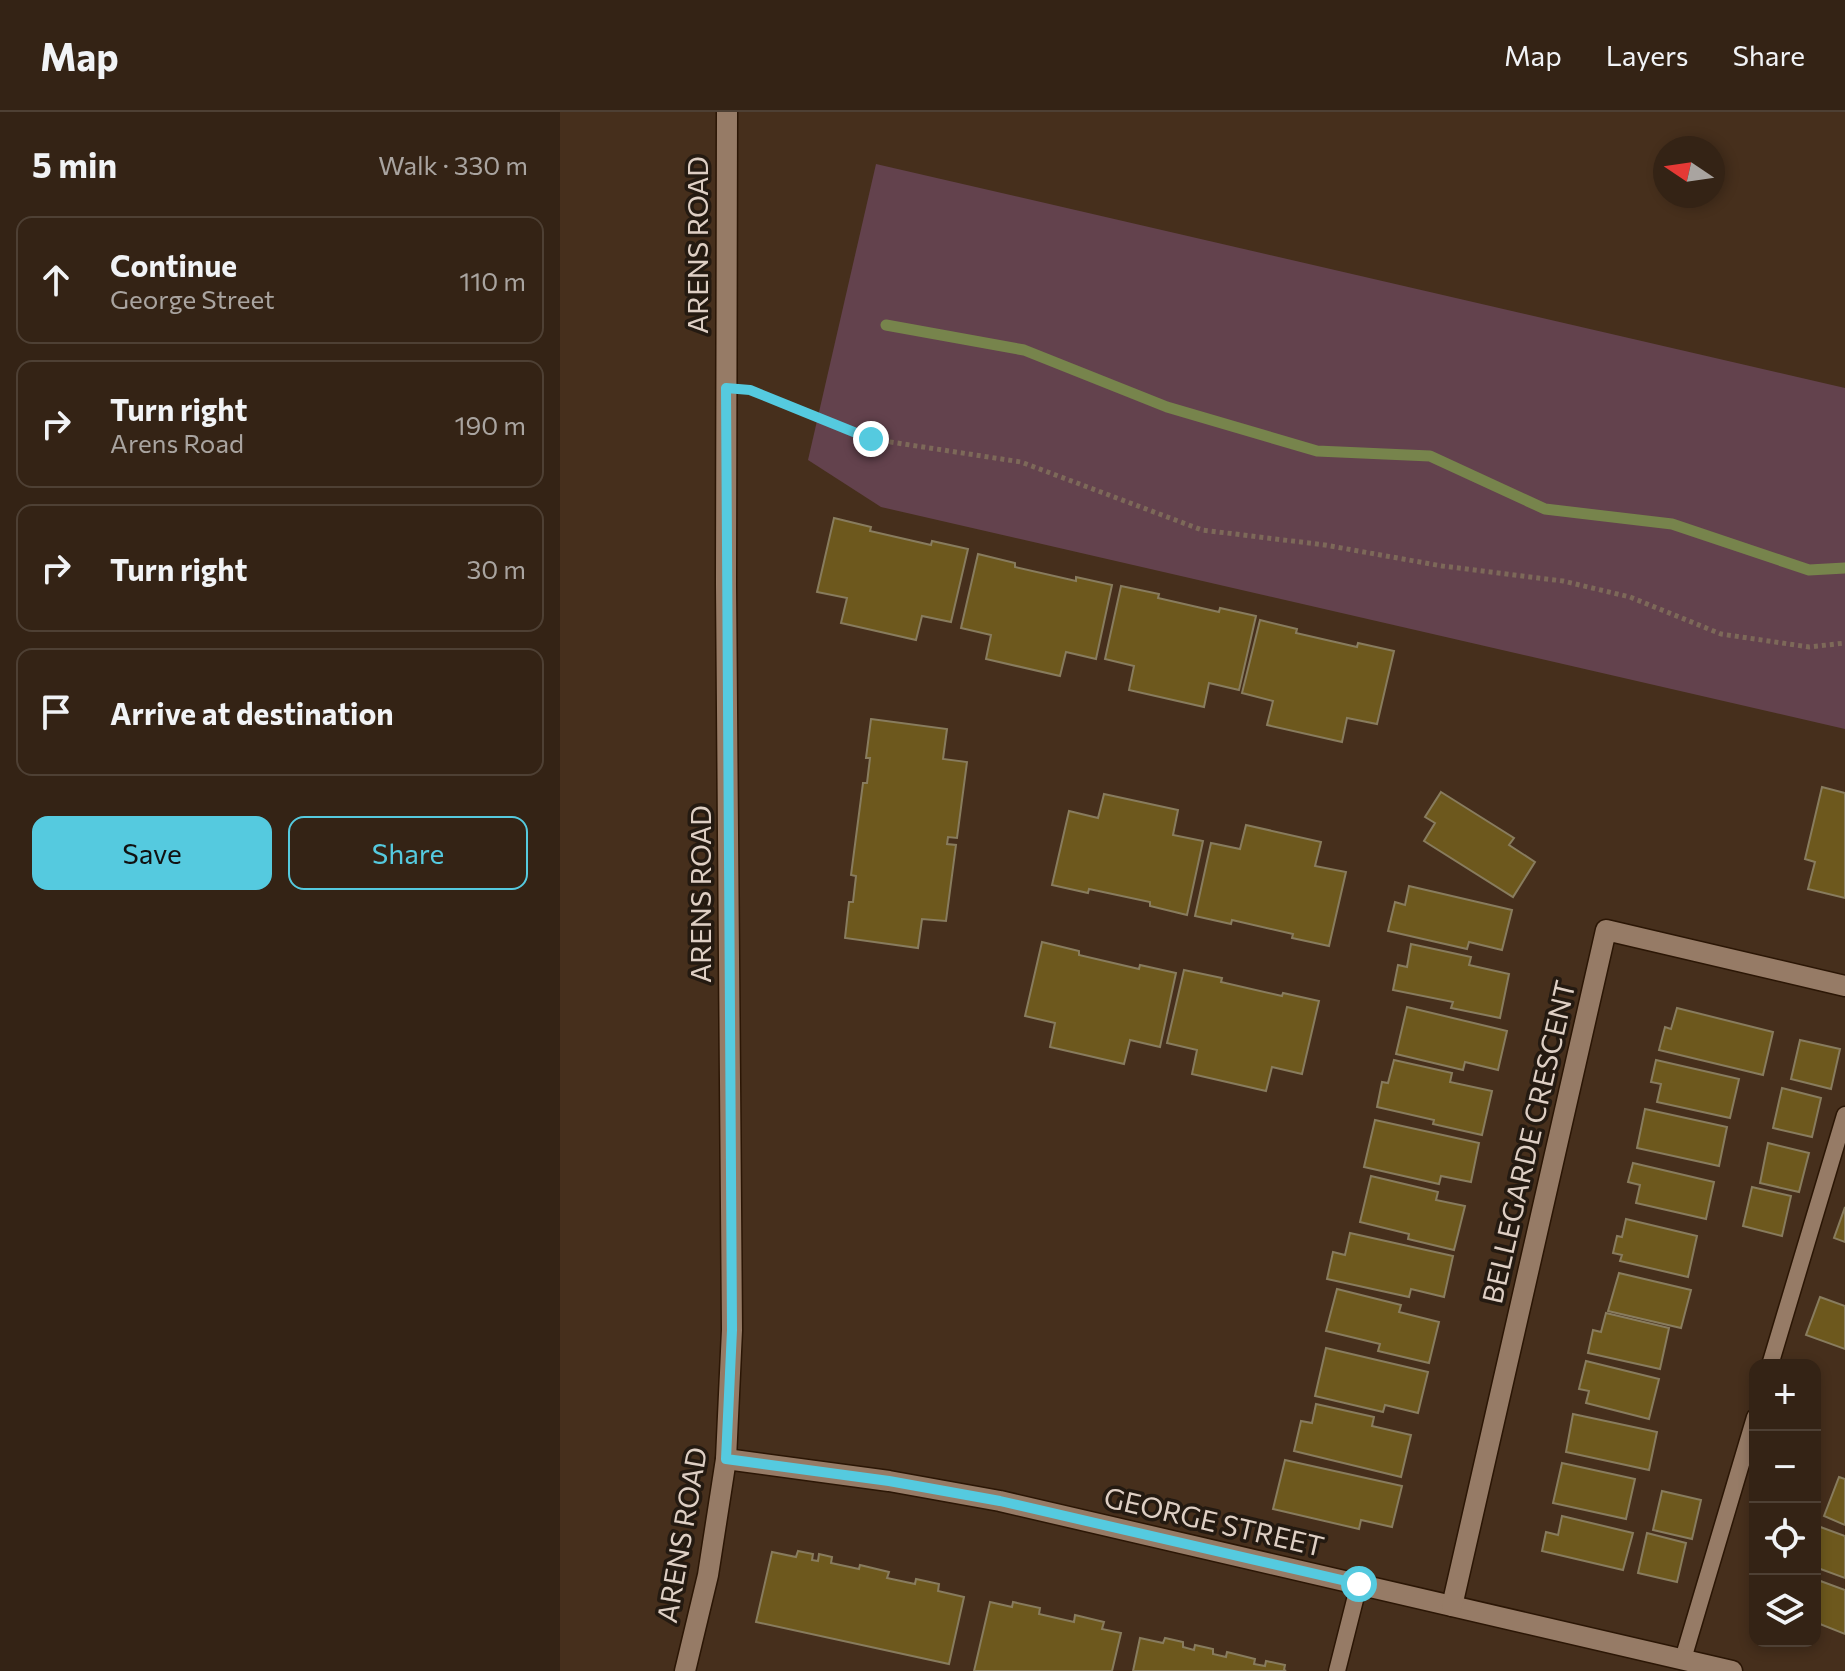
<!DOCTYPE html>
<html lang="en">
<head>
<meta charset="utf-8">
<style>
  body { margin:0; font-family:Commissioner,sans-serif; background:#3f2f22; color:#f1f3f6 }
  .controls { position:absolute; right:24px; bottom:24px; display:grid; overflow:hidden; border-radius:16px; box-shadow:0 4px 12px #0003 }
  .controls button { width:72px; height:72px; display:grid; place-items:center; padding:0; border:0; border-bottom:2px solid #4e4034; background:#342315; color:#f1f3f6; font:40px sans-serif }
  .compass { position:absolute; left:1093px; top:24px; width:72px; height:72px; border-radius:50%; background:#342315; box-shadow:0 4px 12px #0003; rotate:283deg }
  .stop { position:absolute; width:24px; height:24px; margin:-18px; border:6px solid #55cadf; border-radius:50%; background:#fff }
  .stop.end { background:#55cadf; border-color:#fff; box-shadow:0 2px 8px #0008 }
  .list { margin:0; padding:0; list-style:none }
  h2 { display:flex; justify-content:space-between; align-items:center; height:104px; margin:0; padding:0 32px; font-size:34px }
  h2 small { font-size:26px; font-weight:400; color:#a9a4a0 }
  .list li { display:grid; grid-template-columns:52px 1fr auto; gap:24px; align-items:center; box-sizing:border-box; height:128px; margin:0 16px 16px; padding:0 16px; border:2px solid #4e4034; border-radius:16px }
  .list b { display:block; font-size:30px; white-space:nowrap }
  .list p { margin:0; font-size:26px; white-space:nowrap; color:#a9a4a0 }
  .list em { font-size:26px; font-style:normal; color:#a9a4a0 }
  .actions { display:flex; gap:16px; padding:24px 32px }
  .actions a { flex:1; padding:18px 0; border:2px solid #55cadf; border-radius:16px; text-align:center; font-size:28px; color:#55cadf }
  .actions .main { background:#55cadf; color:#111 }
  .icon { flex:none; width:44px; height:44px; fill:none; stroke:currentColor; stroke-width:2; stroke-linecap:round; stroke-linejoin:round }
  .map { position:relative; flex:none; width:1285px; height:1559px; overflow:hidden }
  header { display:flex; align-items:center; gap:48px; box-sizing:border-box; height:112px; padding:0 40px; background:#342315; border-bottom:2px solid #4e4034 }
  header strong { font-size:38px }
  nav { display:flex; gap:44px; margin-inline-start:auto; font-size:28px }
  main { display:flex }
  aside { flex:1; background:#342315 }
  .map>svg:first-child { display:block }
</style>
</head>
<body>
<header>
<strong>Map</strong>
<nav><a>Map</a><a>Layers</a><a>Share</a></nav>
</header>
<main>
<aside>
<h2>5 min<small>Walk · 330 m</small></h2>
<ul class="list">
<li><svg class="icon" aria-label="ahead" viewBox="0 0 24 24"><path d="M12 20V5M6 11l6-6 6 6"/></svg><div><b>Continue</b><p>George Street</p></div><em>110 m</em></li>
<li><svg class="icon" aria-label="right" viewBox="0 0 24 24"><path d="M7 20v-9h11M14 6l5 5-5 5"/></svg><div><b>Turn right</b><p>Arens Road</p></div><em>190 m</em></li>
<li><svg class="icon" aria-label="right" viewBox="0 0 24 24"><path d="M7 20v-9h11M14 6l5 5-5 5"/></svg><div><b>Turn right</b></div><em>30 m</em></li>
<li><svg class="icon" aria-label="arrive" viewBox="0 0 24 24"><path d="M6 21V4h12l-3 4 3 4H6"/></svg><div><b>Arrive at destination</b></div></li>
</ul>
<div class="actions"><a class="main">Save</a><a>Share</a></div>
</aside>
<div class="map">
<svg width="1285" height="1559" viewBox="0 0 1285 1559">
  <rect width="100%" height="100%" fill="#462f1c"/>
  <path fill="#63424d" d="M316 52 1285 276V617L321 395 248 348Z"/>
  <g fill="none" stroke-linecap="round" stroke-linejoin="round">
    <path stroke="#77844c" stroke-width="11" d="M326 213 464 238 607 295 757 339 870 344 985 397 1112 412 1249 458 1285 456"/>
  </g>
  <g fill="#6d581d" stroke="#887c5e" stroke-width="2">
    <path d="M274 406 311 415 310 419 371 433 372 429 408 437 391 510 362 504 356 528 281 511 287 486 257 480Z"/>
    <path d="M418 442 455 451V455L516 469V465L552 473 536 547 506 540 500 564 426 547 431 523 401 516Z"/>
    <path d="M561 474 599 482 598 486 659 500 660 496 696 504 679 578 649 571 644 595 569 578 574 554 545 547Z"/>
    <path d="M700 508 737 517 736 521 797 535 798 531 834 539 817 612 787 606 782 630 707 613 713 589 682 581Z"/>
    <path d="M311 607 387 617 383 647 407 650 397 726 388 725 387 732 396 733 386 809 362 807 358 836 285 826 289 790H293L296 764 291 763 303 671H307L310 646H306Z"/>
    <path d="M1262 675 1285 681V786L1248 777 1255 750 1245 747Z"/>
    <path d="M881 680 954 726 949 733 975 750 953 785 864 729 875 711 865 705Z"/>
    <path d="M544 682 618 698 613 723 643 729 627 803 590 794V790L529 777 528 781 492 773 509 699 538 706Z"/>
    <path d="M686 713 761 730 755 754 786 760 769 834 732 826 733 822 672 808 671 812 635 804 651 731 680 737Z"/>
    <path d="M849 774 952 798 942 838 909 830 907 837 828 819 835 790 845 793Z"/>
    <path d="M482 830 519 839V843L579 857 580 853 616 861 600 935 570 928 564 952 490 935 495 911 465 904Z"/>
    <path d="M851 832 911 845 909 853 949 862 940 906 891 896 893 890 833 878 838 853 847 855Z"/>
    <path d="M624 858 662 866 661 870 722 884 723 881 759 889 742 962 712 955 706 979 632 962 637 938 607 931Z"/>
    <path d="M847 895 947 919 938 958 905 950 903 958 836 942Z"/>
    <path d="M1117 896 1213 920 1203 963 1099 938 1105 915 1111 917Z"/>
    <path d="M1240 928 1280 937 1271 977 1231 967Z"/>
    <path d="M834 948 892 961 890 970 932 979 922 1023 873 1012 874 1008 817 995 822 970 828 971Z"/>
    <path d="M1096 948 1179 967 1170 1006 1097 990 1101 972 1091 970Z"/>
    <path d="M1222 976 1261 986 1252 1025 1213 1016Z"/>
    <path d="M1085 997 1167 1015 1159 1054 1077 1036Z"/>
    <path d="M815 1008 919 1031 911 1070 881 1064 879 1072 804 1055Z"/>
    <path d="M1208 1031 1249 1041 1239 1080 1200 1071Z"/>
    <path d="M1073 1051 1154 1070 1146 1107 1076 1091 1080 1073 1068 1070Z"/>
    <path d="M811 1064 878 1080 876 1088 905 1094 894 1138 848 1127 849 1122 800 1110Z"/>
    <path d="M1192 1075 1231 1084 1222 1124 1183 1114Z"/>
    <path d="M1285 1095V1130L1274 1126Z"/>
    <path d="M1066 1107 1137 1124 1128 1165 1060 1149 1062 1143 1053 1141 1057 1124 1062 1125Z"/>
    <path d="M790 1121 893 1144 884 1185 851 1177 849 1185 767 1167 773 1140 785 1143Z"/>
    <path d="M1059 1161 1131 1178 1121 1216 1048 1199Z"/>
    <path d="M777 1177 841 1193 839 1200 879 1210 869 1251 818 1239 820 1232 766 1219Z"/>
    <path d="M1260 1185 1285 1194V1237L1246 1223Z"/>
    <path d="M1046 1201 1109 1216 1100 1257 1028 1241 1033 1218 1041 1220Z"/>
    <path d="M766 1236 868 1260 858 1301 825 1293 823 1300 755 1284Z"/>
    <path d="M1026 1249 1099 1267 1089 1307 1026 1291 1029 1279 1019 1277Z"/>
    <path d="M756 1292 814 1305 812 1314 851 1323 841 1365 734 1339 741 1309 752 1311Z"/>
    <path d="M1013 1302 1097 1320 1089 1358 1006 1340Z"/>
    <path d="M725 1348 842 1374 832 1415 801 1408 799 1417 713 1397Z"/>
    <path d="M1002 1351 1075 1367 1066 1407 993 1391Z"/>
    <path d="M1279 1365 1285 1367V1413L1264 1404Z"/>
    <path d="M1102 1379 1141 1388 1132 1427 1093 1418Z"/>
    <path d="M1002 1404 1073 1421 1063 1458 982 1439 986 1420 998 1423Z"/>
    <path d="M1255 1413 1285 1424V1466L1255 1455Z"/>
    <path d="M1087 1421 1126 1431 1117 1470 1078 1461Z"/>
    <path d="M238 1439 253 1442 252 1448 258 1449 259 1442 272 1445 271 1451 299 1457 300 1453 329 1460 327 1466 355 1472 356 1467 379 1472 378 1479 404 1485 389 1552 196 1510 212 1440 236 1445Z"/>
    <path d="M1255 1467 1285 1478V1522L1255 1510Z"/>
    <path d="M430 1490 452 1495 453 1490 480 1496 479 1502 514 1510 515 1503 544 1510 542 1517 561 1521 552 1559H414Z"/>
    <path d="M580 1526 603 1531 605 1526 623 1530V1535L634 1538 635 1533 653 1537V1542L666 1545 667 1540 695 1547 694 1552 705 1554 706 1549 725 1553 724 1558 726 1559H573Z"/>
  </g>
  <g fill="none" stroke-linecap="round" stroke-linejoin="round">
    <defs>
      <g id="lane">
        <path d="M1210 1253 1285 1003"/>
        <path d="M1123 1547 1195 1305"/>
        <path d="M777 1559 799 1472"/>
      </g>
      <g id="street">
        <path d="M166 1347 329 1369 440 1389 1172 1559"/>
        <path d="M892 1494 1046 818 1285 874"/>
      </g>
      <path id="secondary" d="M125 1559 148 1463 166 1347 172 1218 166 473 167 0"/>
    </defs>
    <use href="#lane" stroke="#2b1605" stroke-width="19"/>
    <use href="#street" stroke="#2b1605" stroke-width="23"/>
    <use href="#secondary" stroke="#2b1605" stroke-width="23"/>
    <path stroke="#7d6959" stroke-width="5" stroke-dasharray="4 4" stroke-linecap="butt" d="M195 280 311 327 461 350 642 418 765 433 882 454 1003 469 1070 485 1161 522 1249 535 1285 531"/>
    <use href="#lane" stroke="#967b66" stroke-width="16"/>
    <use href="#street" stroke="#967b66" stroke-width="20"/>
    <use href="#secondary" stroke="#967b66" stroke-width="20"/>
  </g>
  <g fill="none" stroke-linecap="round" stroke-linejoin="round">
    <path stroke="#55cadf" stroke-width="10" d="M311 327 190 278 166 276 172 1218 166 1347 329 1369 440 1389 799 1472"/>
  </g>
  <g text-anchor="middle" stroke-width="7" stroke-linejoin="round" paint-order="stroke">
    <g font-size="28" fill="#decfc4" stroke="#241a11">
      <text transform="translate(138 133) rotate(-90)" y="10">ARENS ROAD</text>
      <text transform="translate(141 782) rotate(-90)" y="10">ARENS ROAD</text>
      <text transform="translate(969 1030) rotate(-77)" y="10">BELLEGARDE CRESCENT</text>
      <text transform="translate(654 1410) rotate(13)" y="10">GEORGE STREET</text>
      <text transform="translate(122 1423) rotate(-80)" y="10">ARENS ROAD</text>
    </g>
  </g>
</svg>
<div class="controls">
<button>+</button>
<button>−</button>
<button><svg class="icon" aria-label="locate" viewBox="0 0 24 24"><circle cx="12" cy="12" r="6"/><path d="M12 2v4M12 18v4M2 12h4M18 12h4"/></svg></button>
<button><svg class="icon" aria-label="layers" viewBox="0 0 24 24"><path d="M12 4l9 5-9 5-9-5zM3 14l9 5 9-5"/></svg></button>
</div>
<svg class="compass" viewBox="-18 -18 36 36"><path d="M0-13l5 13h-10z" fill="#e53935"/><path d="M0 13l5-13h-10z" fill="#a9a4a0"/></svg>
<div class="stop" style="left:799px;top:1472px"></div>
<div class="stop end" style="left:311px;top:327px"></div>
</div>
</main>
</body>
</html>
